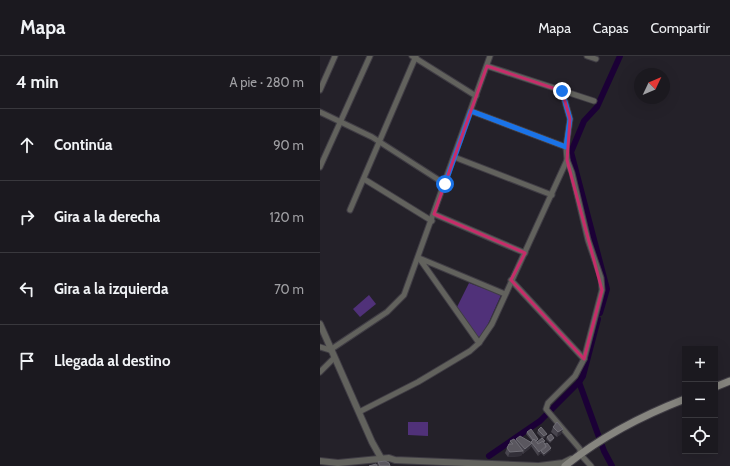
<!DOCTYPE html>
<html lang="es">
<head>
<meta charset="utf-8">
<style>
  body { margin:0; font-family:Cabin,sans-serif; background:#28262c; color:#f1f3f6 }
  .controls { position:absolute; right:12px; bottom:12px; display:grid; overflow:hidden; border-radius:0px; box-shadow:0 4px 16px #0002 }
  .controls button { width:36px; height:36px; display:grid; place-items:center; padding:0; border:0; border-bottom:1px solid #39383d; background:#1b191f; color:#f1f3f6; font:20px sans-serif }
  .compass { position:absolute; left:314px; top:12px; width:36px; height:36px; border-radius:50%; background:#1b191f; box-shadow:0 4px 16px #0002; rotate:46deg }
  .stop { position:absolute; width:12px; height:12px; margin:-9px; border:3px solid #1a73e8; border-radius:50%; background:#fff }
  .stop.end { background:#1a73e8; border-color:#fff; box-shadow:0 1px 4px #0008 }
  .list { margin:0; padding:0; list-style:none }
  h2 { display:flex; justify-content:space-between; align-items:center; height:52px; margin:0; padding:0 16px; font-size:17px }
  h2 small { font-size:13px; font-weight:400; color:#a0a0a4 }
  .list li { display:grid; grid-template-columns:26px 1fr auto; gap:12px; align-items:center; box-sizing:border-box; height:72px; padding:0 16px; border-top:1px solid #39383d }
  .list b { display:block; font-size:15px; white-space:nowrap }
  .list em { font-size:13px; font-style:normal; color:#a0a0a4 }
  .icon { flex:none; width:22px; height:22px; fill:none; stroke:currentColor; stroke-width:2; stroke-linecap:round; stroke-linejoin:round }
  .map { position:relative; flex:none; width:410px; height:410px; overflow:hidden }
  header { display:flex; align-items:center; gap:24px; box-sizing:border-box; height:56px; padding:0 20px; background:#1b191f; border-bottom:1px solid #39383d }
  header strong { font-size:19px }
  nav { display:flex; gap:22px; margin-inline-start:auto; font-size:14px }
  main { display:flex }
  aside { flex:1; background:#1b191f }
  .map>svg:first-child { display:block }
</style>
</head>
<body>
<header>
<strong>Mapa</strong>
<nav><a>Mapa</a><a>Capas</a><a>Compartir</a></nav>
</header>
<main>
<aside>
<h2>4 min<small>A pie · 280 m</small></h2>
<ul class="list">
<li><svg class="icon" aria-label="ahead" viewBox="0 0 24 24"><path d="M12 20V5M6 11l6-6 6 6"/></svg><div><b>Continúa</b></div><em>90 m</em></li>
<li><svg class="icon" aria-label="right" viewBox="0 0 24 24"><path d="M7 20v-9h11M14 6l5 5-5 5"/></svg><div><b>Gira a la derecha</b></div><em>120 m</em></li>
<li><svg class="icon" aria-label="left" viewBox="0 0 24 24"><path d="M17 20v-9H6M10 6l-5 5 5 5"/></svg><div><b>Gira a la izquierda</b></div><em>70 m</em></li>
<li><svg class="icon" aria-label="arrive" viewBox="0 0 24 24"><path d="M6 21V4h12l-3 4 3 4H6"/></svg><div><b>Llegada al destino</b></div></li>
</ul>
</aside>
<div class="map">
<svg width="410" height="410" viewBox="0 0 410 410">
  <rect width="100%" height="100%" fill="#242129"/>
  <g fill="#503179">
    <path d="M149 227 181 239 168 268 159 282 137 251Z"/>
    <path d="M49 239 56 248 40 261 33 253Z"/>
    <path d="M88 366H108V380L88 379Z"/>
  </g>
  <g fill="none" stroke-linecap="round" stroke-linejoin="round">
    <g stroke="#1b0036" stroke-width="6">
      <path d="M280 257 287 233 251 96 264 65 277 51 300 0"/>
      <path d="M278 263 263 320 259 326 284 395 292 410"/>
      <path d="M169 400 220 365 259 326"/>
    </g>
    <defs>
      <g id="minor">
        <path d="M92 0 156 40"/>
        <path d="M267 0 276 3"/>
        <path d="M167 10 274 45"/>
        <path d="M0 34 15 0"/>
        <path d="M242 35 250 63 246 91 247 104 252 117 268 184 281 222 282 234 264 303 255 320 228 347 226 353 260 393V398L271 410"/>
        <path d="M151 55 246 91"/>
        <path d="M0 56 52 81 125 128"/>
        <path d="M134 101 232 139"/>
        <path d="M0 111 50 0"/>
        <path d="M44 123 112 165"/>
        <path d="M30 154 96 0"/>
        <path d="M114 158 205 197"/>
        <path d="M191 224 264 303"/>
        <path d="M159 287 99 202 185 238"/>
        <path d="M0 291 10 294 67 256 84 239 170 0"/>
        <path d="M0 316 14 302"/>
        <path d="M39 356 98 326 150 295 159 287 172 268 247 104"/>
      </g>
      <g id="tertiary">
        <path d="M0 268 52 386 61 402"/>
        <path d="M0 405 18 407 69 402 75 404 218 410"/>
        <path d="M219 410 243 407 251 403"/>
      </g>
      <g id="secondary">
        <path d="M395 331 410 325"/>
        <path d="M245 410C282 380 321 360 365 343"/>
      </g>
    </defs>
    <use href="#minor" stroke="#403d45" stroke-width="7"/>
    <use href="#tertiary" stroke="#403d45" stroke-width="8"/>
    <use href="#secondary" stroke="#403d45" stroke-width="9"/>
    <use href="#minor" stroke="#62625d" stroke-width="5"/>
    <use href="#tertiary" stroke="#62625d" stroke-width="6"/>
    <use href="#secondary" stroke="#86857f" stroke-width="7"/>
  </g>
  <g fill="#48454e">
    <path d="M233 371 243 373 241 378 237 381 231 376Z"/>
    <path d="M218 374 225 381 223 383 224 387 231 392V394L224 400 221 397 218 400 211 390 210 392 203 398 202 397 201 400 188 401 185 397 190 385H195L196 383 211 386 212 385 206 378 207 376 218 383 216 386H217L222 382 217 377Z"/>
    <path d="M227 381 234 382 233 384 230 387 226 383Z"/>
    <path d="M58 406 70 410H49L57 409Z"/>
  </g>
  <g fill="#322f38">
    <path d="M243 373 241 378 237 381 238 376Z"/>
    <path d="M227 378 225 381 223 383 224 380Z"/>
    <path d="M212 387 210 392 203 398 205 393Z"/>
    <path d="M226 390 225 393 221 395V397L218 400 219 396Z"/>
    <path d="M231 392V394L224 400V398Z"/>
    <path d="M203 395 201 400 188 401 190 396Z"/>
  </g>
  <g fill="#5a575f" stroke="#706e76">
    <path d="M237 366 243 373 238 376 233 371Z"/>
    <path d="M221 371 227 378 224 380 218 374Z"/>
    <path d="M211 373 218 383 216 385 214 383 213 384 207 376Z"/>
    <path d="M231 378 234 382 230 385 227 381Z"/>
    <path d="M200 380 212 387 205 393 196 383Z"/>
    <path d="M222 382 225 385 218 388 217 386Z"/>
    <path d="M194 383 203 395 190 396 187 392 189 388H193L190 385Z"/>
    <path d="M214 383 218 388 223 385 226 390 219 396 211 386Z"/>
    <path d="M227 387 231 392 224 398 221 395 226 391V390L225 388Z"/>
    <path d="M65 405 69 407 70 410H60L58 406Z"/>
    <path d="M56 408 57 410H49Z"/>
  </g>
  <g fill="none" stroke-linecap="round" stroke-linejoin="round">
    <path stroke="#1a73e8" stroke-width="5" d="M125 128 151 55 246 91 250 63 242 35"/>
  </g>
  <path fill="none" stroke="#c62d6a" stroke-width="3" stroke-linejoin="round" d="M167 10 242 35 250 63 247 104 282 234 264 303 191 224 205 197 114 158Z"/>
</svg>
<div class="controls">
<button>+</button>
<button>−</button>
<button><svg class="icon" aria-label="locate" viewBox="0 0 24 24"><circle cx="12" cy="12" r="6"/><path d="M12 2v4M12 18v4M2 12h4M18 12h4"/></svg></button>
</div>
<svg class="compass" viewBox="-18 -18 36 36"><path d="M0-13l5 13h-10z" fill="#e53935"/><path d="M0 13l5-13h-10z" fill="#a0a0a4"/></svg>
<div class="stop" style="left:125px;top:128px"></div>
<div class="stop end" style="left:242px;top:35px"></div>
</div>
</main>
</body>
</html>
